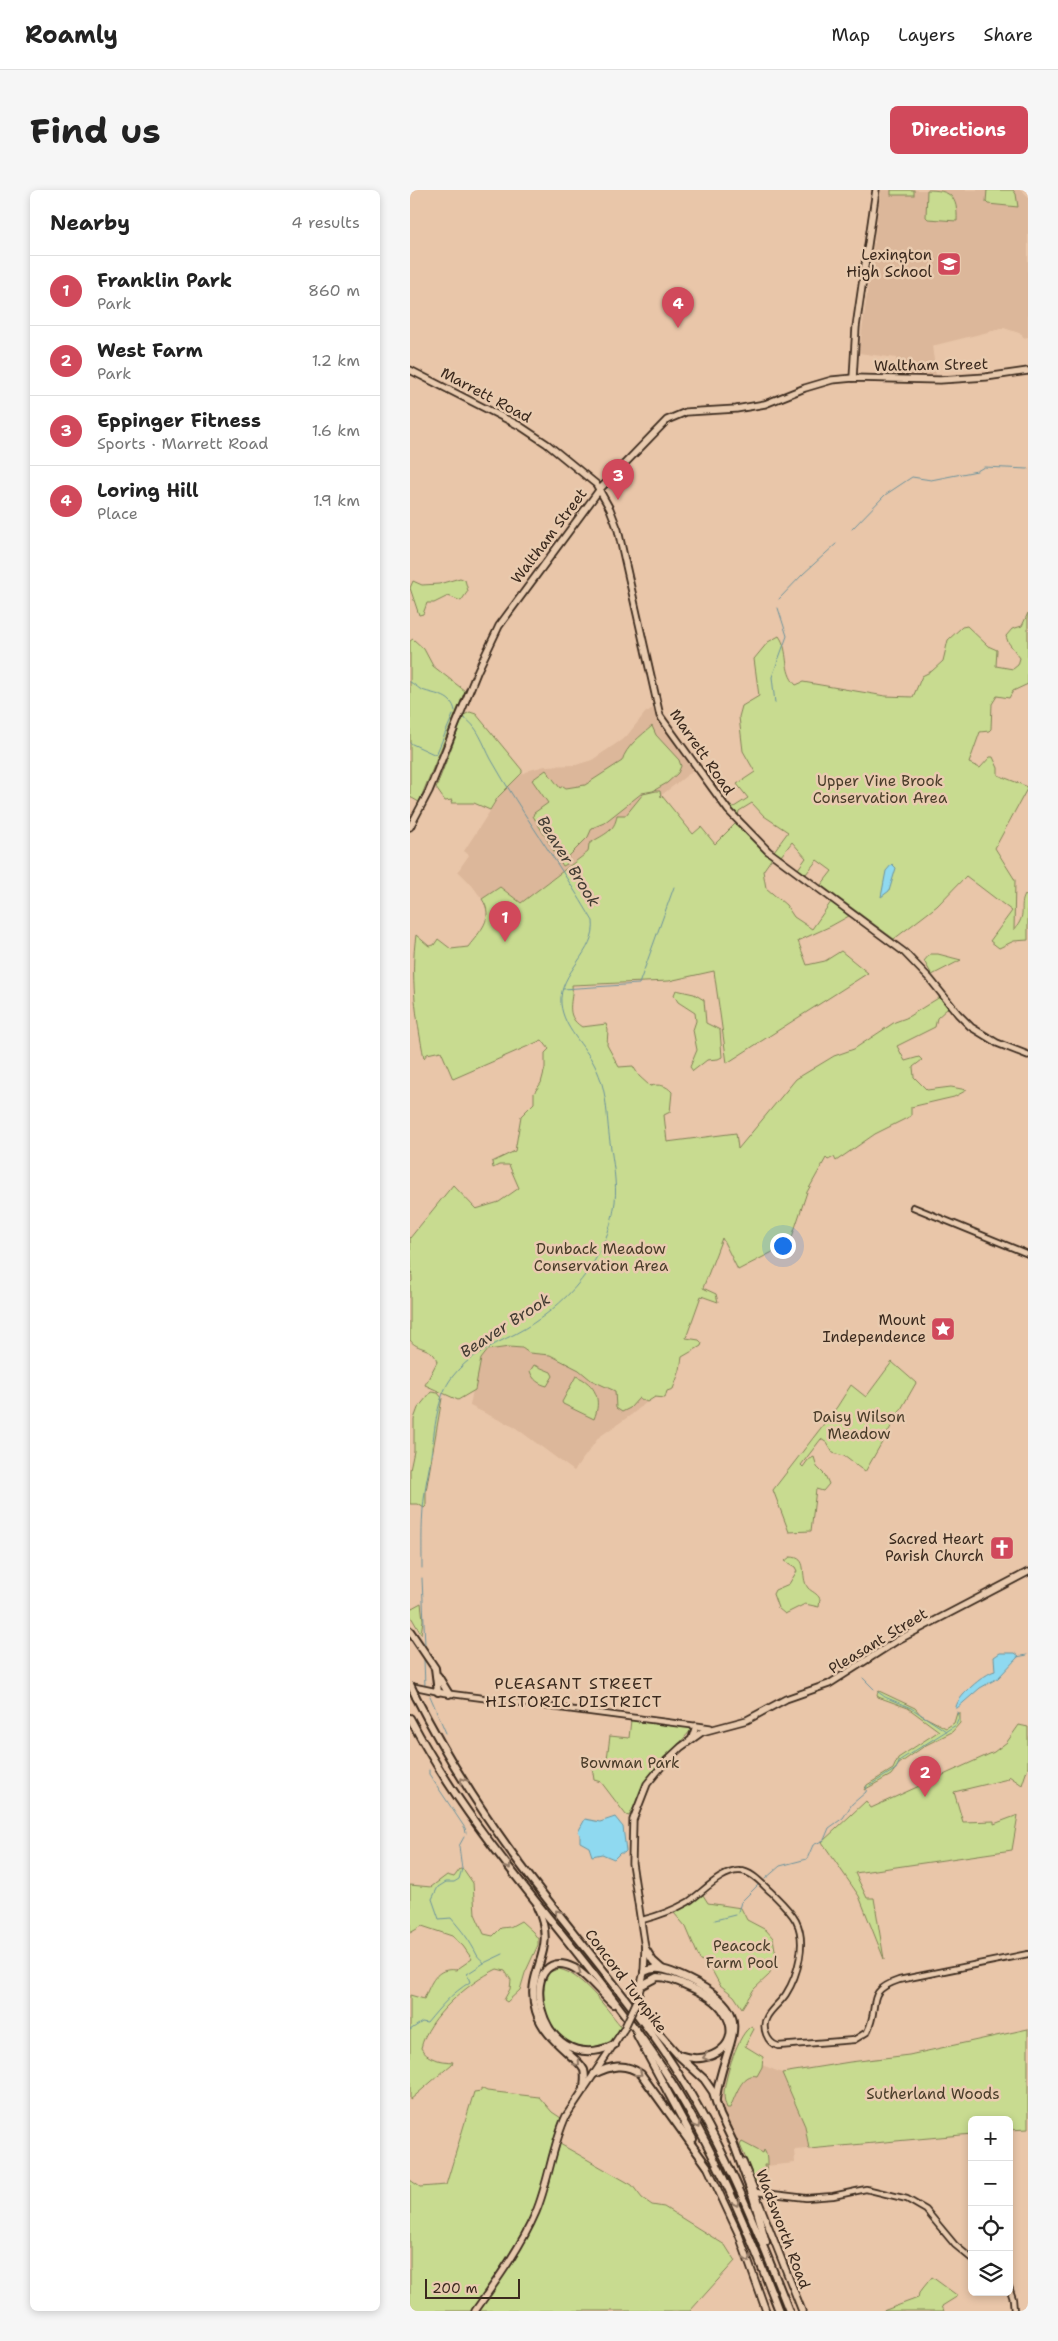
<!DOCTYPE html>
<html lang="en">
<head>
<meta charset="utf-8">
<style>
  body { margin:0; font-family:"Shantell Sans",sans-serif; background:#f6f6f6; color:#222 }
  .controls { position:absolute; right:15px; bottom:15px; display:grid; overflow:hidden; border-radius:8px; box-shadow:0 2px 8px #0003 }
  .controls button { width:45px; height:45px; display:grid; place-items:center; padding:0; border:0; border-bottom:1px solid #e0e0e0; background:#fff; color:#222; font:25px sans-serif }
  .scale { position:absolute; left:15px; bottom:12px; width:95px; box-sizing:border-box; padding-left:5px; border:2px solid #3b2a1e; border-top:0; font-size:14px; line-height:18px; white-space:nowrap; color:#3b2a1e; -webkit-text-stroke:4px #e9cbaf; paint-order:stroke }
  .you { position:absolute; left:372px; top:1055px; width:18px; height:18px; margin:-12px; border:4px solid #fff; border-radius:50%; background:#1a73e8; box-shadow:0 0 0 8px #1a73e833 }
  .badge { display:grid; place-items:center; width:32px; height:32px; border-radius:50%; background:#d1495b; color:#fff; font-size:16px; font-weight:700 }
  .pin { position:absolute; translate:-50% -41px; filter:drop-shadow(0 1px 2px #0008) }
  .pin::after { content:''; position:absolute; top:26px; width:18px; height:15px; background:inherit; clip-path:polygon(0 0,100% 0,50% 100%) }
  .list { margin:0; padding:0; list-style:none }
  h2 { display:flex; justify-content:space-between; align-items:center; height:65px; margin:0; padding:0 20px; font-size:21px }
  h2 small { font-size:16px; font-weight:400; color:#767676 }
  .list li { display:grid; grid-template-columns:32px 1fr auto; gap:15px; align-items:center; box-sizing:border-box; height:70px; padding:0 20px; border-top:1px solid #e0e0e0 }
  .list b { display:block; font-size:19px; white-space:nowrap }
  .list p { margin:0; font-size:16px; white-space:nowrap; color:#767676 }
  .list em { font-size:16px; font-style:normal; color:#767676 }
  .icon { flex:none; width:28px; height:28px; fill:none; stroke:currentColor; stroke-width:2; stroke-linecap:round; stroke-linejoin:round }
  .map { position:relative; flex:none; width:618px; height:2121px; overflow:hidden; border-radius:8px }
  header { display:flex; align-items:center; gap:30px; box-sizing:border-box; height:70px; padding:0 25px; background:#fff; border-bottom:1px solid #e0e0e0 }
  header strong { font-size:24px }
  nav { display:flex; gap:28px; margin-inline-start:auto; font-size:18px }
  .intro { display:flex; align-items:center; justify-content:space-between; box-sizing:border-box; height:120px; padding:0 30px }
  h1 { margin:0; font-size:35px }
  .button { padding:12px 22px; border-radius:8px; background:#d1495b; color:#fff; font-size:18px; font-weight:700 }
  main { display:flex; gap:30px; padding:0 30px }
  aside { flex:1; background:#fff; border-radius:8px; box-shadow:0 2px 8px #0003 }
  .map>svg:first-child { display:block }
</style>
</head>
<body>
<header>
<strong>Roamly</strong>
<nav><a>Map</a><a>Layers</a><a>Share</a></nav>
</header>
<div class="intro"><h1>Find us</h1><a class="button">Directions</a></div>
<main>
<aside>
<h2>Nearby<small>4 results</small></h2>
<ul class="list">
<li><span class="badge">1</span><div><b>Franklin Park</b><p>Park</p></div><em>860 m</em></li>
<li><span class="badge">2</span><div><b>West Farm</b><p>Park</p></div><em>1.2 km</em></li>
<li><span class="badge">3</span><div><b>Eppinger Fitness</b><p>Sports · Marrett Road</p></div><em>1.6 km</em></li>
<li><span class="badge">4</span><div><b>Loring Hill</b><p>Place</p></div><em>1.9 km</em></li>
</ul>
</aside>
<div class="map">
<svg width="618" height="2121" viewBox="0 0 618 2121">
  <rect width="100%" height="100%" fill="#e9c6a9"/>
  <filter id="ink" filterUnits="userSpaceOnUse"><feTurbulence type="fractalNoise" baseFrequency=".02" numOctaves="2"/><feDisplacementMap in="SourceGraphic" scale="10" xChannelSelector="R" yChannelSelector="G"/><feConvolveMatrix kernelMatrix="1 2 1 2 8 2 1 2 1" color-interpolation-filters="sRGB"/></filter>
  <g filter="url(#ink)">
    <g fill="#dcb79a">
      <path d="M471 0H612L618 7V147L613 148 612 144 594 138 522 156 526 185 489 186 486 168 449 163Z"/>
      <path d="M243 518 250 533 284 580 110 714 90 697 72 709 61 694 48 681 59 665 54 661 91 604 106 588 120 580 135 576 166 575 182 570 216 547 235 523Z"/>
      <path d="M81 1131 198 1193 237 1212 221 1225 189 1247 164 1281 106 1238 60 1216 67 1177Z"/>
      <path d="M323 1863 372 1883 395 1936 399 1959 384 1960 385 1973 356 1976 354 1990 346 1989 314 1922 311 1908 312 1897 314 1885Z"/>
    </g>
    <g fill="#c8db90" stroke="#828257">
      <rect x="481" y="0" width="23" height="5"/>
      <path d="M517 0C540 0 548 6 547 31L518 29 516 27Z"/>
      <path d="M577 0H603L606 4 608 17 578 14 576 12Z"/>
      <path d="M50 388 55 390 58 401 51 411 38 406 24 413H17L13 424 9 425 0 398 3 391 12 395 29 394Z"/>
      <path d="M618 423V494L603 501 599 508 587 506 582 514 581 539 579 541 570 542 559 573 570 578 580 567H583L588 578V585L618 597 585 658 605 690 604 740C618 724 608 718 615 705L618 707V750L604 751 589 758 580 751 602 721 556 686 527 716 484 749 411 695 422 681 407 670 396 684 388 679 396 668 382 652 371 666 364 661 378 642 354 626 342 613 329 621 328 626 320 616 324 617 338 608 327 594 345 582 333 561 329 527 332 516 349 506 344 469 358 452 369 446C380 461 372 481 386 495L393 492 475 506 503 507 512 486 522 481 533 471 538 450 552 437 557 436 578 456 587 460 586 476 603 479 608 475 610 468 598 452 596 446 602 439 612 436Z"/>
      <path d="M3 449 14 459 23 476 55 501 9 612 0 607V451Z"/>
      <path d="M60 522 66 524 112 580V583L88 607 80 620 64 613H41L42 610 35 611 26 598 54 525Z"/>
      <path d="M242 536 246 545 269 570 271 576 268 583 257 593 243 601 232 603 194 633 182 638 178 647 158 667 157 674 153 676 123 626 124 623 138 613 122 590 136 580 150 598 153 596 156 598 175 595 212 571C216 556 231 546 242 536Z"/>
      <path d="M246 601H250L251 607 252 606 283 644 291 637 305 654 325 634 362 668 353 681 356 698 376 715 384 727 402 739 421 712 439 726 421 736 388 751 397 775 415 771 431 761 458 783 317 873 304 781 259 791 162 795C164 810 153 825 172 837L196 834 198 840 197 855 209 877 223 876 229 886 240 896C249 894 256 895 262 902L260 922 254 925 257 952 326 943 328 959 386 889 424 866 444 859 485 832 496 828 530 807 538 818 527 828 525 837 487 856 495 871 509 867 512 870 503 877 504 887 517 900 541 897 557 900 544 907 501 917V926L465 944 426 971 424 967 418 970 416 968 397 1002 380 1053 328 1080 312 1048 293 1098 306 1104 308 1112 291 1106 276 1148 289 1150 292 1153 291 1156 272 1167 270 1180 263 1199 257 1201 255 1208 245 1207 237 1212 229 1208 220 1218 212 1222 206 1218 205 1201 181 1190 169 1180 140 1165 119 1163 112 1158 99 1157 78 1160 71 1169 65 1200 48 1210 15 1195 27 1172C24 1156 7 1161 0 1150V1093L2 1091 0 1048 43 995 66 1019 89 1012 109 998 99 975H89L83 978 82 972 105 961 111 926 124 913V903L131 893 135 878V863L139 859 132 850 43 889 31 861 17 864 14 868C6 827 0 787 6 745L19 756 24 755 28 749 41 759 58 757C70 741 85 728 72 709L90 697 111 713 178 662 179 654C191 645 205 643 207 625H216L233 604Z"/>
      <path d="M520 764H528L551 770 522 785 514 771Z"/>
      <path d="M266 800 284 804 294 810 296 833 310 840 312 867 308 869 297 870 283 881 280 877 287 860 283 840 286 831 285 823 268 812 264 805Z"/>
      <path d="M482 1172 506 1193 455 1282 434 1266 423 1263 417 1253 411 1249 391 1275 393 1277 398 1270 404 1267 407 1277 415 1285 419 1294 413 1301 406 1299 401 1341 379 1342 363 1300 427 1217 441 1195 456 1207Z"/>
      <path d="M124 1175 141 1182 143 1186 137 1196C129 1194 123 1190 120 1181Z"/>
      <path d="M166 1186C186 1194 192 1210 184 1229L153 1214 152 1212Z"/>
      <path d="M21 1202 28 1203 32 1208 16 1301V1316L14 1318 8 1314H0V1280L4 1261V1229L8 1218Z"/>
      <path d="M380 1367C400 1367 389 1386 398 1398 402 1402 407 1403 410 1409L409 1417 395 1414 375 1424 368 1418 363 1404 365 1400 379 1394 387 1381 385 1377 375 1371Z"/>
      <path d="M11 1413 13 1430 11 1444 0 1425V1419Z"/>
      <path d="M469 1501 505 1518 511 1525 536 1538 544 1533 547 1523H550V1533L542 1542 516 1555 489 1574 481 1585 454 1600 457 1595 483 1579 488 1568 529 1541 498 1518 468 1507 467 1504Z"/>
      <path d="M221 1530 280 1537 282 1539 242 1584 219 1626 216 1625 191 1592 184 1590 181 1570 197 1569 200 1546 219 1548Z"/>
      <path d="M609 1535 618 1537V1577L612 1595 599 1586 598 1589 544 1602 553 1632 584 1631V1634L608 1625 602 1660 445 1683 457 1708H464L474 1769 449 1706 412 1652 456 1611 461 1618 584 1562 597 1552Z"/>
      <path d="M50 1679 54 1680 63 1693 65 1724 74 1744 83 1746 91 1738 100 1737 111 1731 123 1742 128 1749V1755L115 1783 110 1800 97 1812 94 1810 100 1799 101 1790 95 1781 87 1779C58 1793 18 1827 11 1858 17 1870 31 1871 43 1872L42 1874 0 1910V1805L14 1809C21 1793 26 1777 46 1780L62 1769 53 1756 42 1746 12 1736 0 1743V1695L21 1697 37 1685 44 1687Z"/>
      <path d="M293 1705 298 1713 331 1718 337 1730 356 1740 363 1748 366 1766 359 1785 344 1799 332 1818 324 1806 310 1795 298 1773 290 1770 276 1737 264 1723Z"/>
      <path d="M149 1779C172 1784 195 1817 210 1835 210 1843 201 1853 194 1854 188 1855 180 1859 174 1858 146 1854 128 1824 132 1797 133 1791 133 1787 138 1783 141 1781 146 1780 149 1779Z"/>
      <path d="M342 1836 344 1839 335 1856 353 1867 352 1877 347 1886C332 1882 325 1907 320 1918H317C315 1913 314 1909 314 1903 315 1888 328 1842 342 1836Z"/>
      <path d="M618 1839V1939L599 1940V1930H562V1944L399 1959 395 1936 372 1883 440 1872 499 1865Z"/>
      <path d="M71 1898 77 1901 129 1907 142 1922 151 1928C140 1956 136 1985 126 2013 110 2052 84 2086 61 2121H0V1990L10 1997 36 1995 64 1902 71 1901Z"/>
      <path d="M332 1952 351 1962 353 1963 354 1960C357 1964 357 1970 357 1975H354L355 1981 357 1976 355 1994 353 1996 348 1995 346 1992 330 1955Z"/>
      <path d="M150 1954 222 1995 232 2008 242 2015 254 2017 315 2055 325 2071 280 2121H68L130 2019Z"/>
      <path d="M522 2087 548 2106 532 2116 534 2121H473L508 2108 509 2103Z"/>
    </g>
    <g fill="#8fd9f0" stroke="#6d939c">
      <path d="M482 674 486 678 479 701 471 707 476 681Z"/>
      <path d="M590 1463H605L609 1466 588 1488 570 1498 546 1519C544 1509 575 1483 585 1481L584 1467Z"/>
      <path d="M205 1627 213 1637 216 1661 214 1663H210L204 1669 192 1664 182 1666 179 1657 170 1652V1644L168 1642 175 1629 190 1632Z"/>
    </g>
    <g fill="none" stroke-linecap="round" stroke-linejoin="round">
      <g stroke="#6d939c" stroke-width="1">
        <path d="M442 339 475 305 502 287 521 290 567 281 574 277 618 279"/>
        <path d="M369 409 393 384 426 354"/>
        <path d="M0 492C4 494 7 497 10 499 22 505 42 503 45 521"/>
        <path d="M365 513 362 487 377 446 368 418"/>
        <path d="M0 553 26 565 43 525"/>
        <path d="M153 799 229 794 264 697"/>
        <path d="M12 1378C12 1352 11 1327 15 1302 16 1290 20 1278 21 1265 25 1240 26 1207 43 1186 58 1166 83 1155 105 1144 156 1117 198 1070 205 1012 207 993 203 972 200 952 196 924 198 902 185 876 174 854 154 839 151 814 148 782 187 762 183 731 151 676 112 624 81 569 74 556 67 534 54 528"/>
        <path d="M12 1388 15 1455"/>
        <path d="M607 1467 617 1465"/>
        <path d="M14 1469 15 1496"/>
        <path d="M453 1488 464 1499"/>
        <path d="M468 1502 475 1507 501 1518 536 1541"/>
        <path d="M20 1506 36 1543"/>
        <path d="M19 1580V1584L55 1638 56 1643"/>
        <path d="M460 1595 486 1579 490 1570 546 1535 549 1528 547 1522"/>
        <path d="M355 1689 370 1676 397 1669 403 1655 414 1650 419 1638 433 1628 442 1614 456 1602 457 1596"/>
        <path d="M328 1722 331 1712 348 1695"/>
        <path d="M305 1730 325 1725"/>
        <path d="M74 1773 93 1764"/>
        <path d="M0 1840 12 1832 17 1833C31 1816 41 1804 60 1792L57 1784 74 1773C72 1769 69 1769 67 1765 59 1749 52 1741 41 1728L29 1729 22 1709 28 1697 36 1692H44L49 1689 52 1679 49 1656 54 1647"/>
      </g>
      <defs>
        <g id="minor">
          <path d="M503 1017 618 1064"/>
          <path d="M1 1496 34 1503 287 1536"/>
          <path d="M232 1730C248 1726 264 1720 278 1712 293 1702 312 1680 330 1681 342 1681 353 1695 361 1702 370 1711 380 1720 386 1731 397 1752 388 1785 376 1804 371 1812 361 1819 357 1827 351 1837 357 1853 368 1856L444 1850 457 1842C471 1815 453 1802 489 1790L618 1764"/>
          <path d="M346 2002 396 2008 423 2006 456 1999 497 2009 516 2020 545 2055 562 2069"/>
          <path d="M599 2097 603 2109 604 2121"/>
        </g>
        <g id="major">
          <path d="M0 180 110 236 137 254 186 294 200 319 208 340 250 526 318 620 358 661 494 762 520 789 548 824 561 837 587 853 618 865"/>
          <path d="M443 188 446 137 466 0"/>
          <path d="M0 637 19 601 68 480 89 436 190 299 257 230 276 222 326 219 355 214 395 198 422 190 443 188 530 190 576 187 618 181"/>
          <path d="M282 1548 286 1536 300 1538"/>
          <path d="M227 1811 234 1782 235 1758 222 1673 223 1630 237 1594 256 1571 271 1557 292 1542 337 1530 376 1509 419 1494 488 1450 618 1382"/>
          <path d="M333 1972 392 2121"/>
          <path d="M297 1976 329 2045 356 2121"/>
          <path d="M65 2121C87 2090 111 2057 126 2022 139 1991 142 1956 156 1926L214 1839"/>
        </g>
        <g id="highway">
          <path d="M0 1441 25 1478 28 1502"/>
          <path d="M28 1486 39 1504"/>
          <path d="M6 1507C36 1566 71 1621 110 1674 157 1737 210 1797 255 1863 309 1943 344 2031 379 2121"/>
          <path d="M0 1528C64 1651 163 1748 241 1861 297 1941 334 2030 369 2121"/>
          <path d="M127 1717C150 1764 113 1779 126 1821 132 1841 147 1853 161 1866 166 1870 171 1874 174 1880 176 1887 174 1893 174 1899"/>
          <path d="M235 1758 243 1771 252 1779"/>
          <path d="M234 1782C249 1774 264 1783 278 1789 355 1826 312 1850 306 1909"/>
          <path d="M232 1795 247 1787C258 1787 270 1792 280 1797 293 1803 307 1810 314 1822 335 1853 301 1877 269 1865"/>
          <path d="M203 1814C190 1803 179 1786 164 1778 105 1749 123 1892 204 1855"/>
          <path d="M229 1821 268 1865 294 1889 303 1902 310 1925 323 1952 343 2007 356 2052"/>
          <path d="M227 1845 283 1949"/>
          <path d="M184 1884C200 1876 215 1872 231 1884L297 1976"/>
        </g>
      </defs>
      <use href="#minor" stroke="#3b2a1e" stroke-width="8"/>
      <use href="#major" stroke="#3b2a1e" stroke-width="9"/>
      <use href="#highway" stroke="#3b2a1e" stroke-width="10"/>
      <use href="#minor" stroke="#e9cbaf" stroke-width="4.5"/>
      <use href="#major" stroke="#e9cbaf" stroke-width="5.5"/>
      <use href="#highway" stroke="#e9cbaf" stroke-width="6"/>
      <defs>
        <path id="major-bridge" d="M214 1839 227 1811"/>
        <path id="highway-bridge" d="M0 1494 6 1507"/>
      </defs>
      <use href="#major-bridge" stroke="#3b2a1e" stroke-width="9" stroke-linecap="butt"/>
      <use href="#highway-bridge" stroke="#3b2a1e" stroke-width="10" stroke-linecap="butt"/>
      <use href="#major-bridge" stroke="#e9cbaf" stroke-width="5.5"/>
      <use href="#highway-bridge" stroke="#e9cbaf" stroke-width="6"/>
    </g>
    <defs><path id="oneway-chevron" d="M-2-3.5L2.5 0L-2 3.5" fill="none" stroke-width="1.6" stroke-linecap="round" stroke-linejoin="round" transform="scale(1.25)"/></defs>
    <g stroke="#927a66">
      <use href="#oneway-chevron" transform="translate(53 1591) rotate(-122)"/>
      <use href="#oneway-chevron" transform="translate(98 1676) rotate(52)"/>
      <use href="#oneway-chevron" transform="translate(148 1723) rotate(-128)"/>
      <use href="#oneway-chevron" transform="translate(168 1782) rotate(35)"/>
      <use href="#oneway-chevron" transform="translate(296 1867) rotate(166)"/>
      <use href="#oneway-chevron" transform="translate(167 1873) rotate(48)"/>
      <use href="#oneway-chevron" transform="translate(229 1883) rotate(36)"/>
      <use href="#oneway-chevron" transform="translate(287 1935) rotate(61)"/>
      <use href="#oneway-chevron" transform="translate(326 2013) rotate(66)"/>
      <use href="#oneway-chevron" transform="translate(338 2069) rotate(70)"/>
    </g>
  </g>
  <defs>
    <symbol id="school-square" viewBox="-11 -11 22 22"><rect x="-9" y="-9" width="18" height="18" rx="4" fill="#d1495b" stroke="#e9cbaf"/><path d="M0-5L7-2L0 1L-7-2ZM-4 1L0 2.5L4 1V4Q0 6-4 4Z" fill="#fff"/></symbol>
    <symbol id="sight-square" viewBox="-11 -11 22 22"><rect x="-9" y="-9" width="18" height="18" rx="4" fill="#d1495b" stroke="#e9cbaf"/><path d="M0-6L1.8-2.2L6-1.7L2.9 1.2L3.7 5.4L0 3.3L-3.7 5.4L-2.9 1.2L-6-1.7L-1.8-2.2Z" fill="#fff"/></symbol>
    <symbol id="church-square" viewBox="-11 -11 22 22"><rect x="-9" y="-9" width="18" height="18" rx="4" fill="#d1495b" stroke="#e9cbaf"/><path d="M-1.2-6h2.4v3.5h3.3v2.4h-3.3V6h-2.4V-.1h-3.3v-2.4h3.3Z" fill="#fff"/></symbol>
  </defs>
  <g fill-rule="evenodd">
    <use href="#school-square" x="525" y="60" width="28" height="28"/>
    <use href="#sight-square" x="519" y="1125" width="28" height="28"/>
    <use href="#church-square" x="578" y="1344" width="28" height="28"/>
  </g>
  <g text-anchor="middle" stroke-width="5" stroke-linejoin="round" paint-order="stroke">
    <g font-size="15" fill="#3b2a1e" stroke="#e9cbaf" text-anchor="end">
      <text x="522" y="70">Lexington<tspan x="522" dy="17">High School</tspan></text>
      <text x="516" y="1135">Mount<tspan x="516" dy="17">Independence</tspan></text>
      <text x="574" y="1354">Sacred Heart<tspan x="574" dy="17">Parish Church</tspan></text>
    </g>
    <g font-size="15" fill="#3b2a1e" stroke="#e9cbaf">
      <text transform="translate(521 175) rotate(-1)" y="5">Waltham Street</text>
      <text transform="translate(76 205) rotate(28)" y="5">Marrett Road</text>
      <text transform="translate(139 346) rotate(-53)" y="5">Waltham Street</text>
      <text transform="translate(292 562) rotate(55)" y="5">Marrett Road</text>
      <text transform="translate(468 1451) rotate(-31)" y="5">Pleasant Street</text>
      <text transform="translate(216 1791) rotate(53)" y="5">Concord Turnpike</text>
      <text transform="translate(373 2039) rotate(69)" y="5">Wadsworth Road</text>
    </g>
    <g font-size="15" fill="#493c29" stroke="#e9cbaf">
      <text x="470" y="596">Upper Vine Brook<tspan x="470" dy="17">Conservation Area</tspan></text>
      <text x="191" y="1064">Dunback Meadow<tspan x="191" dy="17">Conservation Area</tspan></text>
      <text x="449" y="1232">Daisy Wilson<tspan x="449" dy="17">Meadow</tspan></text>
      <text x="220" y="1578">Bowman Park</text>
      <text x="332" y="1761">Peacock<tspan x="332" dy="17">Farm Pool</tspan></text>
      <text x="523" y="1909">Sutherland Woods</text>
    </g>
    <g font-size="16" font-style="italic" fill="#433c33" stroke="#e9cbaf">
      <text transform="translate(159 671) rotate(58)" y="6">Beaver Brook</text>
      <text transform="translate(95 1135) rotate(-33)" y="6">Beaver Brook</text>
    </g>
    <g font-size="16" letter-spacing="1" fill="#3b2a1e" stroke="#e9cbaf">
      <text x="164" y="1499">PLEASANT STREET<tspan x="164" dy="18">HISTORIC DISTRICT</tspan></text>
    </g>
  </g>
</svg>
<div class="controls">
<button>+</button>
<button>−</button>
<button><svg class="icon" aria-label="locate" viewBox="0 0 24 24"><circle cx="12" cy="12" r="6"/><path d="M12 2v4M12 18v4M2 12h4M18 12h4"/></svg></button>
<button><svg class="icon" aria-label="layers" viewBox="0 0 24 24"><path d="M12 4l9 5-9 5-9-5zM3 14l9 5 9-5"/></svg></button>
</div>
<div class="scale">200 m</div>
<div class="you"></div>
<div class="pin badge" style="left:95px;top:752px">1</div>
<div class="pin badge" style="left:515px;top:1607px">2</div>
<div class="pin badge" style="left:208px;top:310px">3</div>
<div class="pin badge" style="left:268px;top:138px">4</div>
</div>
</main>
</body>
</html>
